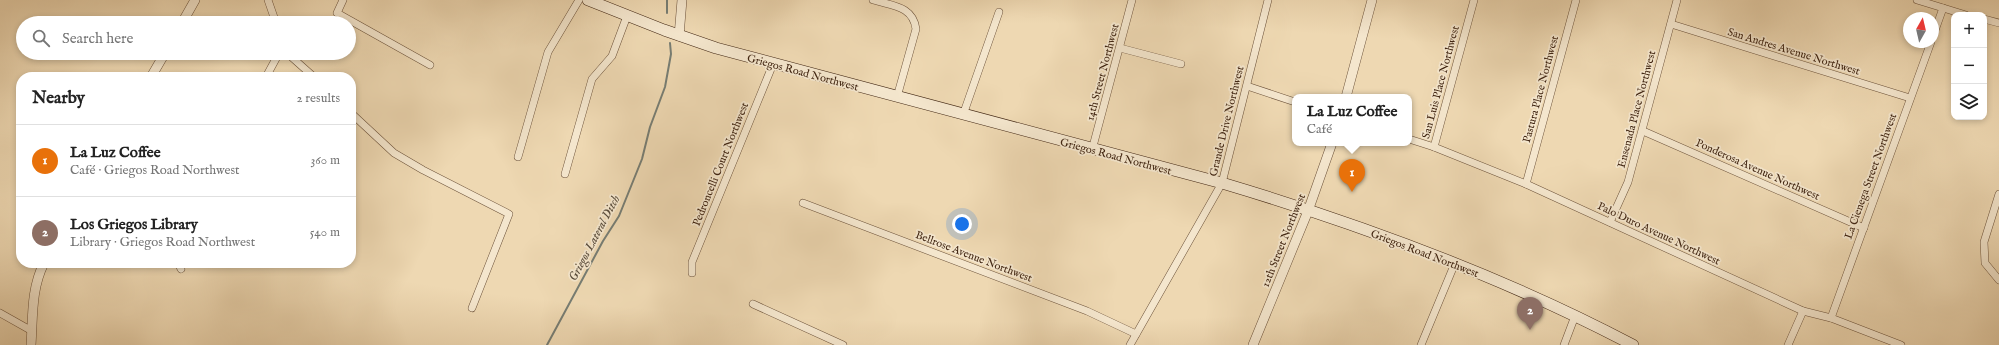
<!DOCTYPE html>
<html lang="en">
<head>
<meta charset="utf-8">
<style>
  body { margin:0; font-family:"IM FELL English",serif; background:#f6f6f6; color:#222 }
  .controls { position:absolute; right:12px; top:12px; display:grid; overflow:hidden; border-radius:8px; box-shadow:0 2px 6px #0003 }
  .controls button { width:36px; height:36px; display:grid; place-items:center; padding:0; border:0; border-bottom:1px solid #e0e0e0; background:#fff; color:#222; font:20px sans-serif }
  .compass { position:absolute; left:1903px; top:12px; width:36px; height:36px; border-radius:50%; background:#fff; box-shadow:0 2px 6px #0003; rotate:8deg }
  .you { position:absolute; left:962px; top:224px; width:14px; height:14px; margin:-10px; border:3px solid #fff; border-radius:50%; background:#1a73e8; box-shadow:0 0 0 6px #1a73e833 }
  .badge { display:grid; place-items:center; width:26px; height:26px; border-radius:50%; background:#111827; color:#fff; font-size:13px; font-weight:700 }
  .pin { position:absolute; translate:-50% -33px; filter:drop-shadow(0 1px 2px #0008) }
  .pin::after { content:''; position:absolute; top:21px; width:14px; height:12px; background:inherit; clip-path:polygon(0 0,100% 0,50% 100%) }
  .popup { position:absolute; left:1292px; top:94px; width:120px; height:52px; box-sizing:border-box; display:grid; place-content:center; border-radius:8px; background:#fff; filter:drop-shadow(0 1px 3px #0005); font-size:13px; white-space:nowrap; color:#767676 }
  .popup b { font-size:15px; color:#222 }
  .popup::after { content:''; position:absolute; left:50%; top:100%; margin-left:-8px; border:8px solid transparent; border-top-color:#fff }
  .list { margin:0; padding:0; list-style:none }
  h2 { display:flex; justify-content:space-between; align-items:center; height:52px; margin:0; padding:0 16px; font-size:17px }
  h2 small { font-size:13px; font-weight:400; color:#767676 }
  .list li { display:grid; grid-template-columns:26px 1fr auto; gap:12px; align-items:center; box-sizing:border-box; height:72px; padding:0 16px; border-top:1px solid #e0e0e0 }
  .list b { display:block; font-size:15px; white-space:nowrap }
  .list p { margin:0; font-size:13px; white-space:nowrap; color:#767676 }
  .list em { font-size:13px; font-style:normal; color:#767676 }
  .icon { flex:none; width:22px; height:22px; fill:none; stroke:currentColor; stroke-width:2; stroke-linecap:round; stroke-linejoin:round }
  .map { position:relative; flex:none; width:1999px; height:345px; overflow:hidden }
  .search { position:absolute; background:#fff; box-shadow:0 2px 6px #0003; left:16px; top:16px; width:340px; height:44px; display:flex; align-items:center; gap:10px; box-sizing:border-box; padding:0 14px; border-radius:22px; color:#767676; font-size:15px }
  .panel { position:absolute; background:#fff; box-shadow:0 2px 6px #0003; left:16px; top:72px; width:340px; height:196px; border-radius:16px }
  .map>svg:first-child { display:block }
</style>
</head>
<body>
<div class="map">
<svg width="1999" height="345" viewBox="0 0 1999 345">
  <rect width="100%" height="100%" fill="#eed8b2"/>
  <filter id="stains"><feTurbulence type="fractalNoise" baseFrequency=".005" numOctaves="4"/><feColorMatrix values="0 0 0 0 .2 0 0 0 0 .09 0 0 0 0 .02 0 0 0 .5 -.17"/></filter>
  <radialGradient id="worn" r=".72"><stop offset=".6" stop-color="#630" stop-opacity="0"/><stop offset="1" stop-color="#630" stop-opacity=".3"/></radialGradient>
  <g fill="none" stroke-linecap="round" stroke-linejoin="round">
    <g stroke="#777d73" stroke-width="2">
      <path d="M667 0V13"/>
      <path d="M547 345 603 241 619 216 642 159 650 127 665 87 671 54 670 43"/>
    </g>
    <defs>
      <g id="minor">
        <path d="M268 0 276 23"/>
        <path d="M343 0 337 13 430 65"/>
        <path d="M873 0C893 6 913 6 916 29L897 97"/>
        <path d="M1917 0 1966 15"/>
        <path d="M1984 19 1999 23"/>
        <path d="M1671 24 1910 98"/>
        <path d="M1933 36 1943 8"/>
        <path d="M1120 48 1181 64"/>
        <path d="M287 53 314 77"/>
        <path d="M266 77 279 53"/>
        <path d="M1247 86 1295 102"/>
        <path d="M351 113 394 153 423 170 509 214 472 308"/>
        <path d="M963 115 999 12"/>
        <path d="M1643 131 1864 228"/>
        <path d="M1409 139 1434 147 1526 184 1803 311 1831 318 1901 345"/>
        <path d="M1434 147 1474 0"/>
        <path d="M1092 150 1132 0"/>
        <path d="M518 157 548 52 579 0"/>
        <path d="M565 174 592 79 612 56 627 16"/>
        <path d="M1526 184 1576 0"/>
        <path d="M1999 194 1984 242 1985 263 1999 280"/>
        <path d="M803 203 1087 311 1136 334"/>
        <path d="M1610 222 1628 182 1677 0"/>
        <path d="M178 263 181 269"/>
        <path d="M692 273V262L773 64"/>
        <path d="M753 304 843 345"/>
        <path d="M0 313 32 331"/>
        <path d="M1831 318 1931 42"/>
        <path d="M1130 345 1222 183 1268 0"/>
        <path d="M1421 345 1455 263"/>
        <path d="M1564 345 1575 316"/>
        <path d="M1788 345 1803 311"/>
      </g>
      <g id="tertiary">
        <path d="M182 23 195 0"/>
        <path d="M679 36 682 0"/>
        <path d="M151 77 165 53"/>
        <path d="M1346 97 1372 0"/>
        <path d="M31 345C33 316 31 289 44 263"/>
        <path d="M1253 345 1308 211 1332 143"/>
      </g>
      <path id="secondary" d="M588 0 664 30 716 48 1222 183C1363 225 1502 276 1633 345"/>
    </defs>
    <use href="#minor" stroke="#6c523a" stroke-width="8"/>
    <use href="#tertiary" stroke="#6c523a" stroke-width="10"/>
    <use href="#secondary" stroke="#402512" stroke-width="12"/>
    <use href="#minor" stroke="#f4e6cd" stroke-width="7"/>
    <use href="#tertiary" stroke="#f4e6cd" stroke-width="9"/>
    <use href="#secondary" stroke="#f4e6cd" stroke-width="11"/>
  </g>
  <g text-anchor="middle" stroke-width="3.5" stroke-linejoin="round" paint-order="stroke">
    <g font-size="11" fill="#402512" stroke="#f4e6cd">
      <text transform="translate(1794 51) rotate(17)" y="4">San Andres Avenue Northwest</text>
      <text transform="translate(803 72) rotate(15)" y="4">Griegos Road Northwest</text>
      <text transform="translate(1102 72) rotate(-75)" y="4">14th Street Northwest</text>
      <text transform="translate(1440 82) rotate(-75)" y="4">San Luis Place Northwest</text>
      <text transform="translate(1540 89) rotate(-75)" y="4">Pastura Place Northwest</text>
      <text transform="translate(1636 109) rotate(-75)" y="4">Ensenada Place Northwest</text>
      <text transform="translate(1226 121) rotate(-76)" y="4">Grande Drive Northwest</text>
      <text transform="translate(1116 156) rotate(15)" y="4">Griegos Road Northwest</text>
      <text transform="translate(720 164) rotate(-68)" y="4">Pedroncelli Court Northwest</text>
      <text transform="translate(1758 169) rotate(24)" y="4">Ponderosa Avenue Northwest</text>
      <text transform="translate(1870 176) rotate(-70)" y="4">La Cienega Street Northwest</text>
      <text transform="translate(1659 233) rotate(25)" y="4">Palo Duro Avenue Northwest</text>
      <text transform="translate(1283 240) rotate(-68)" y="4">12th Street Northwest</text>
      <text transform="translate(1425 253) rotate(21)" y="4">Griegos Road Northwest</text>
      <text transform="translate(974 256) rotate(21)" y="4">Bellrose Avenue Northwest</text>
    </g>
    <g font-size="12" font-style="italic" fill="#574a3a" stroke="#f4e6cd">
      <text transform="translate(594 238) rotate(-62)" y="4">Griegos Lateral Ditch</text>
    </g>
  </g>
  <rect width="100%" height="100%" filter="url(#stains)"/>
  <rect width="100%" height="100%" fill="url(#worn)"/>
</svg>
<div class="controls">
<button>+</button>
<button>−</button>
<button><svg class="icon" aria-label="layers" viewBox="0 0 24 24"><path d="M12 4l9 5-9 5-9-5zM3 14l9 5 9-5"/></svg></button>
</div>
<svg class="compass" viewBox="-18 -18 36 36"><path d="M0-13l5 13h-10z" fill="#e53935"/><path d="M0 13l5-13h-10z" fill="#767676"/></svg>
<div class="you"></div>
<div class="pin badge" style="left:1352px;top:192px;background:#e8710a">1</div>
<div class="popup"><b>La Luz Coffee</b>Café</div>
<div class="pin badge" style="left:1530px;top:330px;background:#8d6e63">2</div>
<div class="search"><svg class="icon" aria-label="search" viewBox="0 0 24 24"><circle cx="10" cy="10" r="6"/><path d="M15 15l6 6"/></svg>Search here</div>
<section class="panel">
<h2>Nearby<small>2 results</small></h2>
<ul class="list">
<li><span class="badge" style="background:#e8710a">1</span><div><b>La Luz Coffee</b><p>Café · Griegos Road Northwest</p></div><em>360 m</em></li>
<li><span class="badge" style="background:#8d6e63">2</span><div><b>Los Griegos Library</b><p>Library · Griegos Road Northwest</p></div><em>540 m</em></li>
</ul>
</section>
</div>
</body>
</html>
